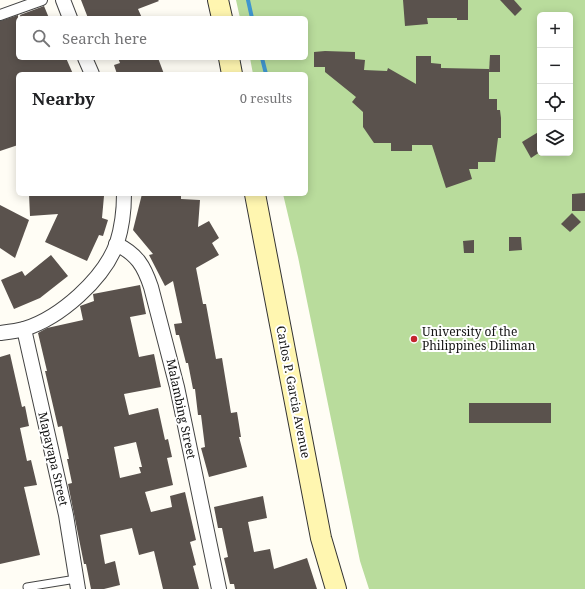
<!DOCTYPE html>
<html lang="en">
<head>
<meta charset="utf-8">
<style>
  body { margin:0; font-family:"Noto Serif",serif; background:#f6f6f6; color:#202124 }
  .controls { position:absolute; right:12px; top:12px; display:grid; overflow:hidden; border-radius:6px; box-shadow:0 2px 10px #0003 }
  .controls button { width:36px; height:36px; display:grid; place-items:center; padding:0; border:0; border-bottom:1px solid #e0e0e0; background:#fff; color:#202124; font:20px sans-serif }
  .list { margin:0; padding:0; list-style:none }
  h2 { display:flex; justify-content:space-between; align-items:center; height:52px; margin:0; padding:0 16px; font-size:17px }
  h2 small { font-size:13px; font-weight:400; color:#757577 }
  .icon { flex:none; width:22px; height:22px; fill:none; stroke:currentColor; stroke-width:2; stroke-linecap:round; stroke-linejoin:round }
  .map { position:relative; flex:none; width:585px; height:589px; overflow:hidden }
  .search { position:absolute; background:#fff; box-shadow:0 2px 10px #0003; left:16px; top:16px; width:292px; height:44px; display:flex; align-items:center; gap:10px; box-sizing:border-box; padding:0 14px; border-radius:6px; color:#757577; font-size:15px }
  .panel { position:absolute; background:#fff; box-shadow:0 2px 10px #0003; left:16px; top:72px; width:292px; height:124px; border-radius:6px }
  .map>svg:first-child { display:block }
</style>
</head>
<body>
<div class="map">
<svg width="585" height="589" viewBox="0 0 585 589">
  <rect width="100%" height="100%" fill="#fffdf5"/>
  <path fill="#b9dc9c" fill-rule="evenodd" d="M236 0H585V589H369L360 561 298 257 283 194H306V74H253L250 58H306V18H240ZM540 15H570V153H540Z"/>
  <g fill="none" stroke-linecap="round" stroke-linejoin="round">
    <g stroke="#3f96cf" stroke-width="4">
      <path d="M248 0 252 18"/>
      <path d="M262 58 266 74"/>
    </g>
  </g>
  <g fill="#5a524d" fill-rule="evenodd">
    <path d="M81 0H158L159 1 138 9 142 18H88Z"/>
    <path d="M403 0H468V20H457V18H427L428 24 405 26Z"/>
    <path d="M500 0H514L522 9 515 16Z"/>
    <path d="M44 6 49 18H21L20 15Z"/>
    <path d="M18 15V58H66L73 74H18V145L0 151V21Z"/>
    <path d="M325 51 355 52V59L365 60 364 70 387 71 388 68 416 84V56H431V63L441 64V68L489 69V99H497V110H500L501 118V138H498L495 162H478V169H469L472 179 446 188 432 145H412V151H391V143H374L363 127V112L352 102 356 97 325 72V67H314V52Z"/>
    <path d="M490 55H500V72H489Z"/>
    <path d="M118 58H158L164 74H117L114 65 120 63Z"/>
    <path d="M540 131V152L531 158 522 142Z"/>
    <path d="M585 193V211H572V194Z"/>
    <path d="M29 194H80L104 196 102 218 108 220 103 236 99 235 87 261 45 242 58 214 30 216Z"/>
    <path d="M142 194H181V199L200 200 198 227 209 221 219 238 212 243 219 255 196 268 203 304H206L216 359 222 358 231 413 237 412 241 437H239L247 467 209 477 201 448 205 447 201 415H198L195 389H193L188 363H186L179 335H176L174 324 182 323 173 281 165 286 149 255 153 254 133 230Z"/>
    <path d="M0 205 29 220 15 258 0 248Z"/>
    <path d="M572 213 581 222 570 232 561 224Z"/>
    <path d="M509 237H521L522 250 509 251Z"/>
    <path d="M474 240V253H464L463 241Z"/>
    <path d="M51 255 68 276 40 298 14 309 1 280 22 271 25 276Z"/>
    <path d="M140 285 146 314 130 317 139 357 154 354 161 387 124 394 129 415 158 408 165 440 168 439 172 457 167 458 173 485 145 492 151 512 172 507 170 496 185 492 196 540 190 542 196 565 193 566 199 589H163L154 551 139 555 132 528 100 535 105 564 115 561 120 585 104 589H91L86 564H84L68 484 72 483 67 459H69L62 426 58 427 45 371H47L38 333 47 328 83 320 80 306 94 301 93 294ZM136 442 142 467H139L141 473 120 478 114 447Z"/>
    <path d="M10 354 22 407 25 406 29 426 20 428 27 461 31 460 37 485 24 487 40 555 0 564V357Z"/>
    <rect x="469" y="403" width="82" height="20"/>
    <path d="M263 496 267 518 248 522 254 552 270 549 274 569 307 558 317 589H235L234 584H230L224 558 228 557 222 528H218L214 507Z"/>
  </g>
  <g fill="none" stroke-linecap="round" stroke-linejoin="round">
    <defs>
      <path id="service" d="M27 587 76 579"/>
      <path id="pedestrian" d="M0 15 42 0"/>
      <g id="minor">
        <path d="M63 0 70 18"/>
        <path d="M85 58 92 74"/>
        <path d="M116 244C137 254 144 266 151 287L177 387 219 589"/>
        <path d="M24 329 66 515 78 589"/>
        <path d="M0 333C8 332 17 331 24 329 60 318 104 279 117 243 122 227 124 210 124 194"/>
      </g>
      <g id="secondary">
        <path d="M218 0 222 18"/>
        <path d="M229 58 232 74"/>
        <path d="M255 194 321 538 336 589"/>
      </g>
    </defs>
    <use href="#service" stroke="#444" stroke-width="9"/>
    <use href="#pedestrian" stroke="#444" stroke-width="12"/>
    <use href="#minor" stroke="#444" stroke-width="16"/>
    <use href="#secondary" stroke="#333" stroke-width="22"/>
    <use href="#service" stroke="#fff" stroke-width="7"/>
    <use href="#pedestrian" stroke="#fff" stroke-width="10"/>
    <use href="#minor" stroke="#fff" stroke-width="14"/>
    <use href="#secondary" stroke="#fff6b0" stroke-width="20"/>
  </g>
  <circle fill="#c4262e" stroke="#fff" stroke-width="1.5" cx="414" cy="339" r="4"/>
  <g text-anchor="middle" stroke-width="4" stroke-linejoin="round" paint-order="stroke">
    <g font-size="12" fill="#111" stroke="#fff" text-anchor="start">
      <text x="422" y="336">University of the<tspan x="422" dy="14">Philippines Diliman</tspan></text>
    </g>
    <g font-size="12" fill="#111" stroke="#fff">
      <text transform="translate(293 392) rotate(79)" y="4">Carlos P. Garcia Avenue</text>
      <text transform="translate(181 409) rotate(78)" y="4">Malambing Street</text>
      <text transform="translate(53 459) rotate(77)" y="4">Mapayapa Street</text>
    </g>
  </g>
</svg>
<div class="controls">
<button>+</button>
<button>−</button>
<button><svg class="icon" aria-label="locate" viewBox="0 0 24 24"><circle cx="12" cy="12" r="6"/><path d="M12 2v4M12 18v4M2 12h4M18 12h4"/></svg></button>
<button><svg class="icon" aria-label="layers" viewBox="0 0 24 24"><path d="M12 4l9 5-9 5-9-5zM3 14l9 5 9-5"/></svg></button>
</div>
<div class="search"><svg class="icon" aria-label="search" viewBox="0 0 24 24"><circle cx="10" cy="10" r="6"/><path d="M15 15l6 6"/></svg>Search here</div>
<section class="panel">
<h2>Nearby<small>0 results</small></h2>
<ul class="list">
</ul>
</section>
</div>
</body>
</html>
